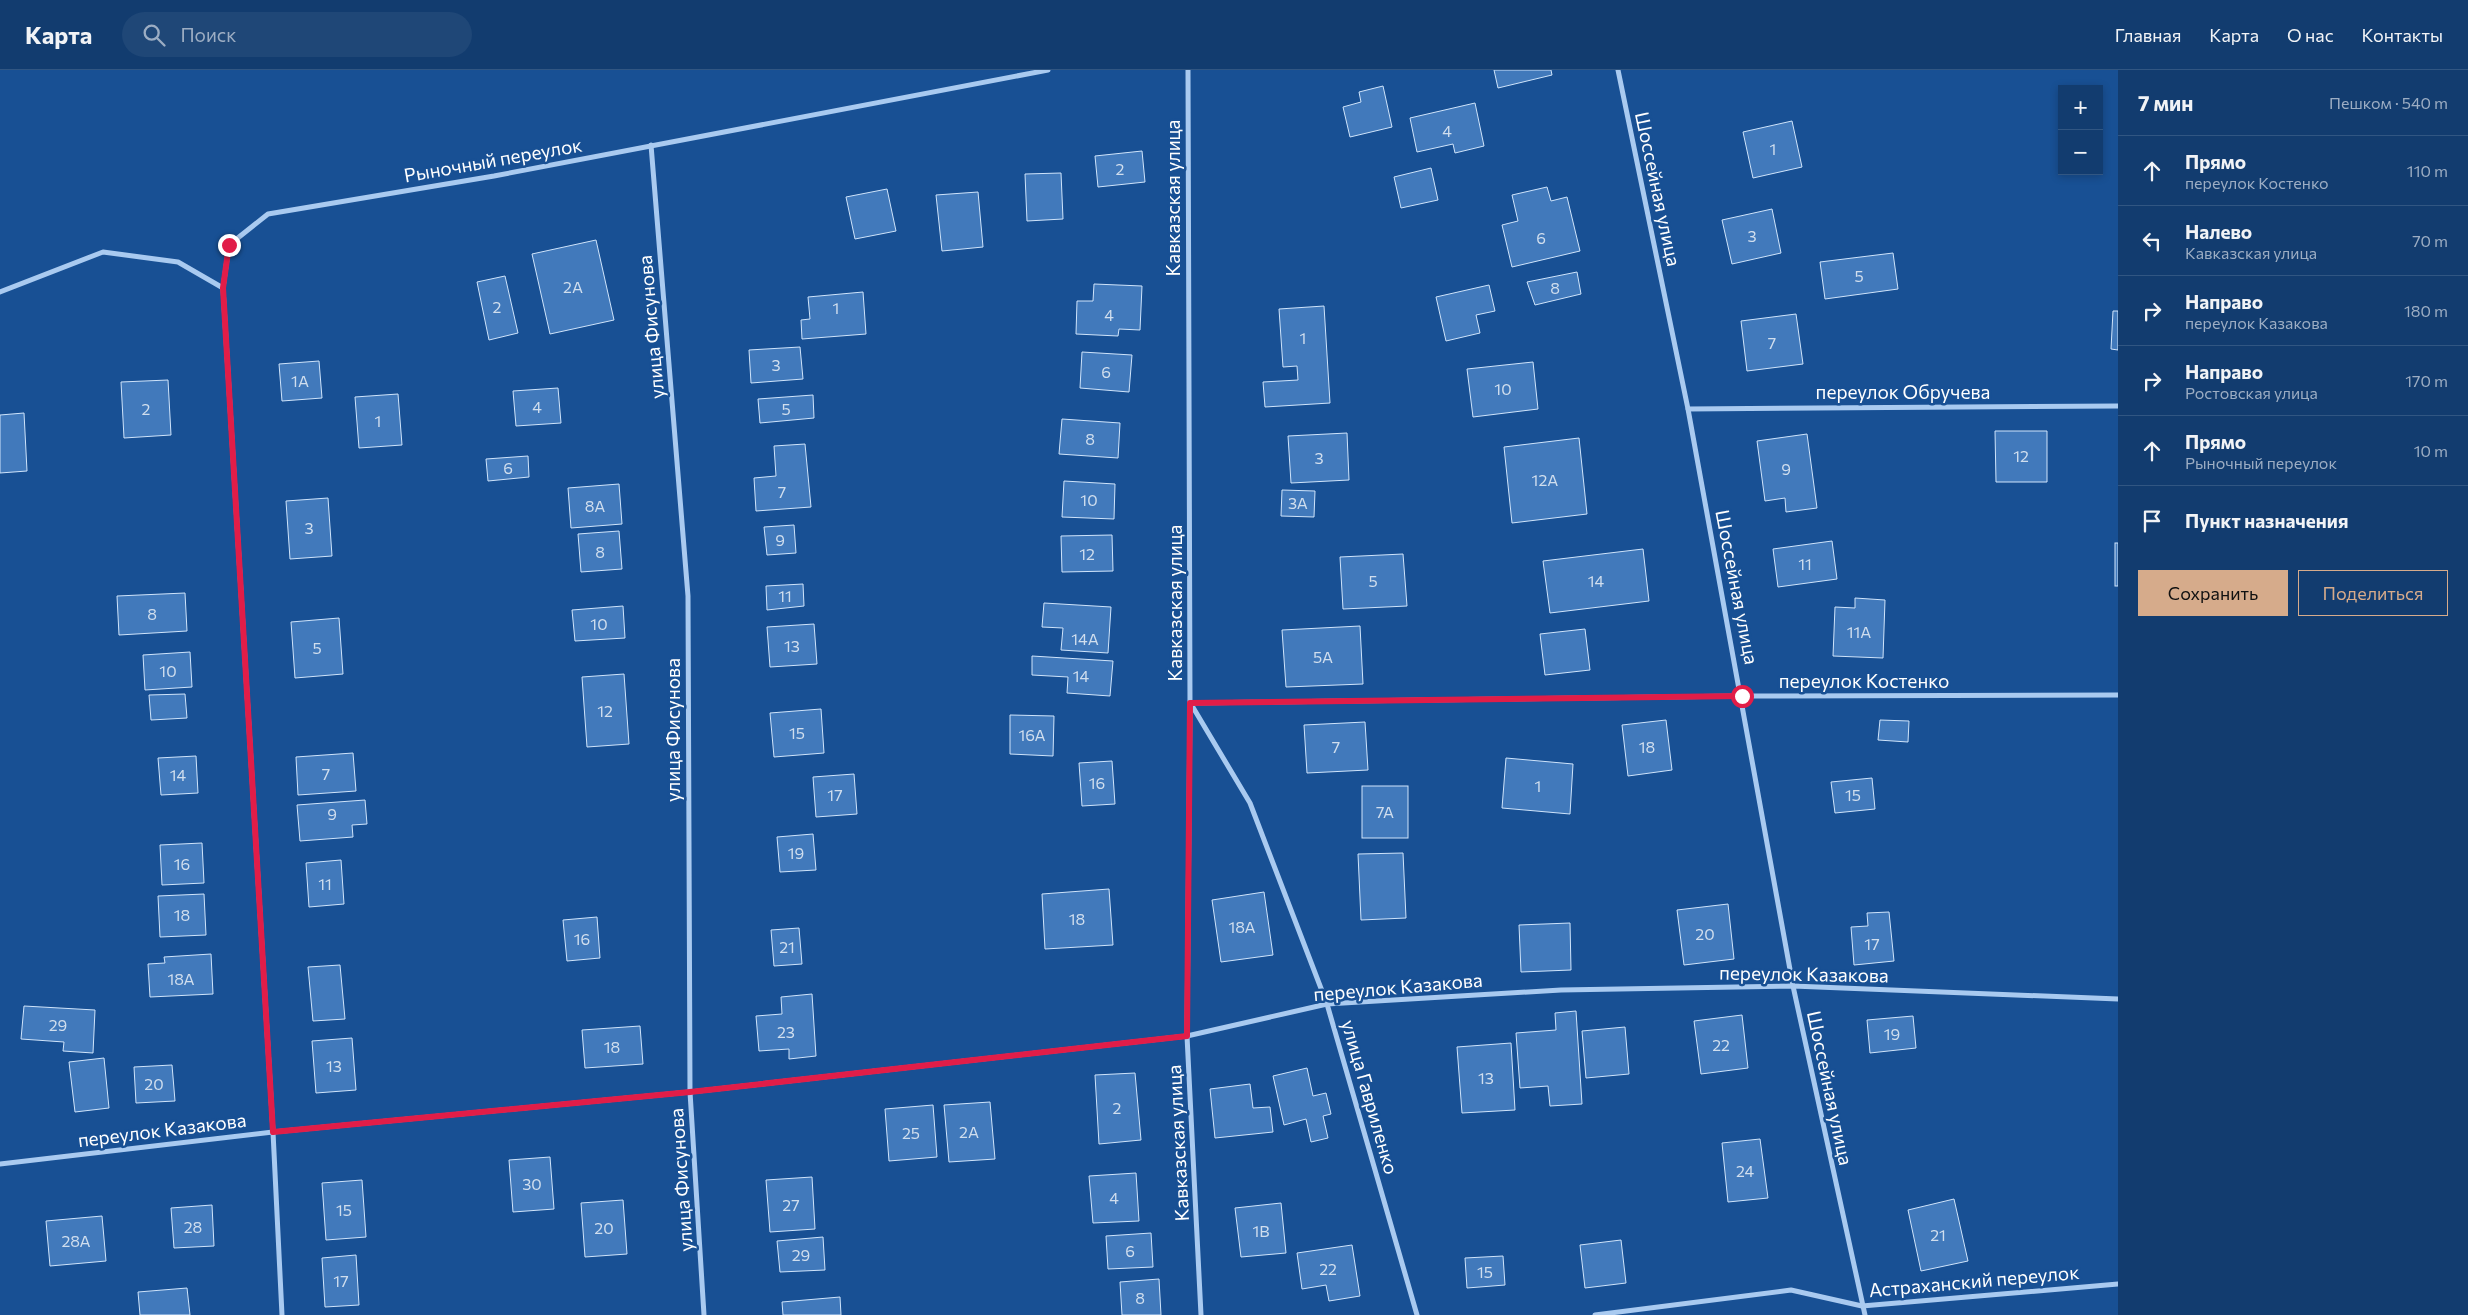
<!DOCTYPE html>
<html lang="ru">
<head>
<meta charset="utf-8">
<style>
  body { margin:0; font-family:Commissioner,sans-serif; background:#1f4777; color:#f1f3f6 }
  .controls { position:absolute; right:15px; top:15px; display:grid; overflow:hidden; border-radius:0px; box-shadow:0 2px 8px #0003 }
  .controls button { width:45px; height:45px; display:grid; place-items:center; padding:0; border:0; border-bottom:1px solid #315682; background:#123c6f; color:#f1f3f6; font:25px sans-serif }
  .stop { position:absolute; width:15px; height:15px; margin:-11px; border:4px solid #e11d48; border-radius:50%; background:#fff }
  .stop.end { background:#e11d48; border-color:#fff; box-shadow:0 1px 5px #0008 }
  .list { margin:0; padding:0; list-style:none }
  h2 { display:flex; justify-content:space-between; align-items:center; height:65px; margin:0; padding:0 20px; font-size:21px }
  h2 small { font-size:16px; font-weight:400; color:#9cadc3 }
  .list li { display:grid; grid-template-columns:32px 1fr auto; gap:15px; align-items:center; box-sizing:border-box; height:70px; padding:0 20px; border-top:1px solid #315682 }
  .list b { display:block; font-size:19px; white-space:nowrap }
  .list p { margin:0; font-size:16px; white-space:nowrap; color:#9cadc3 }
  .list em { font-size:16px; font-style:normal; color:#9cadc3 }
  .actions { display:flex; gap:10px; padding:15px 20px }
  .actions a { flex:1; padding:11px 0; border:1px solid #d6ab8b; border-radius:0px; text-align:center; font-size:18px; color:#d6ab8b }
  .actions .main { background:#d6ab8b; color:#111 }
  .icon { flex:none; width:28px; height:28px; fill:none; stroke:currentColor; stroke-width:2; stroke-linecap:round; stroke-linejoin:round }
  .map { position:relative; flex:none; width:2118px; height:1245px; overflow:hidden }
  header { display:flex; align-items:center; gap:30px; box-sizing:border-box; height:70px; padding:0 25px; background:#123c6f; border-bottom:1px solid #315682 }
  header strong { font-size:24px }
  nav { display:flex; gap:28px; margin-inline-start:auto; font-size:18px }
  .search { width:350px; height:45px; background:#1f4777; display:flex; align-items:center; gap:12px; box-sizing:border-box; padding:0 18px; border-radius:28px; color:#9cadc3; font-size:19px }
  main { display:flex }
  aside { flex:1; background:#123c6f }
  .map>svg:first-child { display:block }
</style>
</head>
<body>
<header>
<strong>Карта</strong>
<div class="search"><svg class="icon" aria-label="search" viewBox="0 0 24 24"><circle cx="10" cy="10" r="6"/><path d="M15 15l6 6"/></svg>Поиск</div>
<nav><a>Главная</a><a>Карта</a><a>О нас</a><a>Контакты</a></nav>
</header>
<main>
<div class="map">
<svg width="2118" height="1245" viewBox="0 0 2118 1245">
  <rect width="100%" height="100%" fill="#185094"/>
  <g fill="#4179bb" stroke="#cfe4fb">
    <path d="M1494 0H1551L1552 5 1498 18Z"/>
    <path d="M1383 16 1392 57 1350 67 1343 37 1361 32 1359 22Z"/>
    <path d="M1475 33 1484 76 1455 83 1453 74 1417 82 1410 48Z"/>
    <path d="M1792 51 1802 97 1753 108 1743 62Z"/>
    <path d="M1142 81 1145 112 1098 117 1095 86Z"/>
    <path d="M1431 98 1438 130 1401 138 1394 107Z"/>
    <path d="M1061 103 1063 149 1027 151 1025 104Z"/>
    <path d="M1547 117 1551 131 1567 127 1580 181 1512 197 1502 155 1518 151 1512 125Z"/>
    <path d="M887 119 896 161 855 169 846 127Z"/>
    <path d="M978 122 983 177 942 181 936 125Z"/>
    <path d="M1772 139 1781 183 1732 194 1722 150Z"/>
    <path d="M596 170 614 250 550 264 532 184Z"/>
    <path d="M1893 183 1898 219 1825 229 1820 192Z"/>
    <path d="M1577 202 1581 224 1535 235 1527 212Z"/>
    <path d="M505 206 518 263 489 270 477 212Z"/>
    <path d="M1094 214 1142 216 1140 260 1119 259 1118 266 1076 264 1077 231H1093Z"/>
    <path d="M1489 215 1495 241 1476 245 1480 263 1446 271 1436 227Z"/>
    <path d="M863 222 866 264 802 269 801 250 810 249 808 227Z"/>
    <path d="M1324 236 1330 333 1265 337 1263 312 1298 310 1297 296 1283 297 1279 239Z"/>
    <path d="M2113 241H2118V280L2111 279Z"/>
    <path d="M1796 244 1803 294 1747 301 1741 251Z"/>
    <path d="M800 277 803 309 751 313 749 280Z"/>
    <path d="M1082 282 1132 285 1129 322 1080 318Z"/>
    <path d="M319 291 322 328 282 331 279 294Z"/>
    <path d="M1533 292 1538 339 1473 347 1467 299Z"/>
    <path d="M168 310 171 365 124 368 121 312Z"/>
    <path d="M558 318 561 353 516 356 513 321Z"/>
    <path d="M398 324 402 375 359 378 355 327Z"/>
    <path d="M813 325 814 348 760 353 758 329Z"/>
    <path d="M24 343 27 401 0 403V345Z"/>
    <path d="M1062 349 1120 353 1118 388 1059 384Z"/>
    <path d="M1995 361H2047V412H1996Z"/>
    <path d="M1347 363 1349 410 1291 413 1288 366Z"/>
    <path d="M1807 364 1817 438 1786 442 1785 428 1765 431 1757 371Z"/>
    <path d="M1579 368 1587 444 1512 453 1504 377Z"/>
    <path d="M805 374 811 437 756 441 754 408 776 406 774 376Z"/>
    <path d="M528 386 529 407 488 411 486 389Z"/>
    <path d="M1064 411 1115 414 1114 449 1062 447Z"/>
    <path d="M619 414 622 454 571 458 568 418Z"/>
    <path d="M1282 420 1315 421 1314 447 1281 446Z"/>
    <path d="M328 428 332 486 290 489 286 431Z"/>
    <path d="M794 455 796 483 767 485 764 457Z"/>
    <path d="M619 461 622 499 581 502 578 464Z"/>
    <path d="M1112 465 1113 501 1062 502 1061 466Z"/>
    <path d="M1832 471 1837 509 1778 517 1773 479Z"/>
    <rect x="2115" y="473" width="3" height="43"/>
    <path d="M1643 479 1649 531 1550 543 1543 491Z"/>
    <path d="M1403 484 1407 536 1343 539 1340 487Z"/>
    <path d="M803 514 804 536 767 540 766 516Z"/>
    <path d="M185 523 187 561 119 565 117 526Z"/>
    <path d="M1855 528 1885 530 1883 588 1833 586 1835 537 1855 538Z"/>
    <path d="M1044 533 1111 537 1108 583 1061 580 1063 558 1042 557Z"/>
    <path d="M623 536 625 568 575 571 572 540Z"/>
    <path d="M339 548 343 604 295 608 291 552Z"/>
    <path d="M814 554 817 594 770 597 767 557Z"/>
    <path d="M1360 556 1363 614 1286 617 1282 560Z"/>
    <path d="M1585 559 1590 600 1545 605 1540 564Z"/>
    <path d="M190 582 192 617 145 620 143 585Z"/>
    <path d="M1032 586 1113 591 1110 626 1067 623 1068 607 1032 605Z"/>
    <path d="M624 604 629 674 587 677 582 607Z"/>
    <path d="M185 624 187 648 151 650 149 625Z"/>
    <path d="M821 639 824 683 774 687 770 643Z"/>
    <path d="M1010 645 1054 646 1053 686 1010 684Z"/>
    <path d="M1666 650 1672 700 1628 706 1622 655Z"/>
    <path d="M1880 650 1909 651 1908 672 1878 670Z"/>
    <path d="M1365 652 1368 700 1307 703 1304 655Z"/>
    <path d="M353 683 356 721 298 725 296 687Z"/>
    <path d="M196 686 198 723 161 725 158 688Z"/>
    <path d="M1506 688 1573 694 1570 744 1502 738Z"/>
    <path d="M1112 691 1115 734 1082 736 1079 693Z"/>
    <path d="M854 704 857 744 816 747 813 707Z"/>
    <path d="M1872 708 1875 739 1835 743 1831 712Z"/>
    <rect x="1362" y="716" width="46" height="52"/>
    <path d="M365 730 367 754 352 755 353 767 300 771 297 735Z"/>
    <path d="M813 764 816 800 780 802 777 767Z"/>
    <path d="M202 773 204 813 162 815 160 775Z"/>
    <path d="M1403 783 1406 848 1361 850 1358 784Z"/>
    <path d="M341 790 344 834 309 837 306 793Z"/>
    <path d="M1109 819 1113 875 1045 879 1042 824Z"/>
    <path d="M1264 822 1273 885 1221 892 1212 830Z"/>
    <path d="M204 824 206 865 160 867 158 826Z"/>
    <path d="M1728 834 1734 889 1684 895 1677 840Z"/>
    <path d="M1889 842 1894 891 1854 895 1851 857 1868 856 1867 843Z"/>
    <path d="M597 847 600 888 567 891 563 850Z"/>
    <path d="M1570 853 1571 900 1521 902 1519 855Z"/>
    <path d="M799 858 802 894 774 896 771 860Z"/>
    <path d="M211 884 213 924 150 927 148 894 165 893 164 887Z"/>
    <path d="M340 895 345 949 313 951 308 897Z"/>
    <path d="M812 924 816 986 789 989V979L759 981 756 946 782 944 781 927Z"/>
    <path d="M24 936 95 940 93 983 63 981 64 972 21 969Z"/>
    <path d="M1576 941 1582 1034 1550 1036 1548 1016 1520 1018 1516 963 1556 960 1555 943Z"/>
    <path d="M1742 945 1748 998 1701 1004 1694 951Z"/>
    <path d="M1913 946 1916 978 1870 983 1867 950Z"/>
    <path d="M640 956 643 994 585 998 582 960Z"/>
    <path d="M1625 957 1629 1004 1586 1008 1582 961Z"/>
    <path d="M352 968 356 1020 316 1023 312 971Z"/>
    <path d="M1511 973 1515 1040 1462 1043 1457 977Z"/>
    <path d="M104 988 109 1038 75 1042 69 992Z"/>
    <path d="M172 995 175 1031 136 1033 134 997Z"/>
    <path d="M1307 998 1313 1026 1326 1023 1331 1044 1323 1046 1328 1068 1311 1072 1306 1049 1284 1055 1273 1006Z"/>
    <path d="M1135 1003 1141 1070 1099 1074 1095 1005Z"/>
    <path d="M1250 1014 1253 1038 1270 1037 1273 1062 1215 1068 1210 1019Z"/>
    <path d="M990 1032 995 1089 949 1092 944 1035Z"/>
    <path d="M933 1035 937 1087 889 1091 885 1039Z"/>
    <path d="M1760 1069 1768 1128 1728 1132 1722 1073Z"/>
    <path d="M550 1087 554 1139 513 1142 509 1090Z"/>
    <path d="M1136 1103 1139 1151 1093 1153 1089 1106Z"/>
    <path d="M812 1107 815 1159 770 1162 766 1110Z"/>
    <path d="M362 1110 366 1167 326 1170 322 1113Z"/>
    <path d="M1954 1129 1968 1191 1921 1201 1908 1140Z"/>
    <path d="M623 1130 627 1184 585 1187 581 1133Z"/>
    <path d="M1281 1133 1286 1183 1241 1187 1235 1138Z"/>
    <path d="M212 1135 214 1176 174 1178 171 1138Z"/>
    <path d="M102 1146 106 1191 50 1196 46 1151Z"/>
    <path d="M1151 1163 1153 1197 1108 1199 1106 1166Z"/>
    <path d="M823 1167 825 1200 780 1202 777 1171Z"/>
    <path d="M1621 1170 1626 1213 1585 1218 1580 1175Z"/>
    <path d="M1352 1175 1360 1226 1329 1231 1326 1215 1302 1219 1297 1183Z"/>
    <path d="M356 1185 359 1235 325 1237 322 1188Z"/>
    <path d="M1503 1186 1505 1215 1467 1218 1465 1188Z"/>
    <path d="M1159 1209 1161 1245H1122L1120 1212Z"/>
    <path d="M187 1218 190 1245H140L138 1222Z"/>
    <path d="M840 1227 841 1245H783L782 1232Z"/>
  </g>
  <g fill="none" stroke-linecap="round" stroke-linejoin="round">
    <g stroke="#a9caf0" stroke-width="5">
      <path d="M1188 0 1190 633 1187 966 1201 1245"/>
      <path d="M1618 0 1688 339 1793 916 1865 1245"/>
      <path d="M651 75 688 526 690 1022 704 1245"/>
      <path d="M223 218 273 1062 282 1245"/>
      <path d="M0 222 103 182 178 192 223 218 229 175 268 144 494 106 1048 0"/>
      <path d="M1688 339 2118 336"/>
      <path d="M1190 633 1742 626 2118 625"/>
      <path d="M1191 634 1250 733 1327 934 1417 1245"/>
      <path d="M0 1094 273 1062 690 1022 1187 966 1327 934 1561 920 1793 916 2118 929"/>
      <path d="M1595 1245 1791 1220 1862 1236 2118 1214"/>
    </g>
  </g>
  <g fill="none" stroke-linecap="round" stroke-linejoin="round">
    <path stroke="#e11d48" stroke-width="6" d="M229 175 223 218 273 1062 690 1022 1187 966 1190 633 1742 626"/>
  </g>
  <g text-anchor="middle" stroke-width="5" stroke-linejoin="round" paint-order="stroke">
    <g font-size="16" fill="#d0deee">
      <text x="1447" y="67">4</text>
      <text x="1773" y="85">1</text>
      <text x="1120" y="105">2</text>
      <text x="1752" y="172">3</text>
      <text x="1541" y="174">6</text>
      <text x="1859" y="212">5</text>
      <text x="573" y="223">2А</text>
      <text x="1555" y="224">8</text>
      <text x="497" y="243">2</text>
      <text x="836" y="244">1</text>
      <text x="1109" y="251">4</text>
      <text x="1303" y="274">1</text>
      <text x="1772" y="279">7</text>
      <text x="776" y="301">3</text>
      <text x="1106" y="308">6</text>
      <text x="300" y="317">1А</text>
      <text x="1503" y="325">10</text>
      <text x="537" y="343">4</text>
      <text x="146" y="345">2</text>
      <text x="786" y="345">5</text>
      <text x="378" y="357">1</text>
      <text x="1090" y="375">8</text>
      <text x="2021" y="392">12</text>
      <text x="1319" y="394">3</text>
      <text x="508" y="404">6</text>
      <text x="1786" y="405">9</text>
      <text x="1545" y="416">12А</text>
      <text x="782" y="428">7</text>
      <text x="1089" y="436">10</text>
      <text x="1298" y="439">3А</text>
      <text x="595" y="442">8А</text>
      <text x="309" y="464">3</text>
      <text x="780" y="476">9</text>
      <text x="600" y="488">8</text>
      <text x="1087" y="490">12</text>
      <text x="1805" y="500">11</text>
      <text x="1373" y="517">5</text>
      <text x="1596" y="517">14</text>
      <text x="785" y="532">11</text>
      <text x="152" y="550">8</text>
      <text x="599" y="560">10</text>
      <text x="1859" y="568">11А</text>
      <text x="1085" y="575">14А</text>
      <text x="792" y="582">13</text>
      <text x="317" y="584">5</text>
      <text x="1323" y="593">5А</text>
      <text x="168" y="607">10</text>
      <text x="1081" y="612">14</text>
      <text x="605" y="647">12</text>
      <text x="797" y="669">15</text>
      <text x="1032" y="671">16А</text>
      <text x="1336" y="683">7</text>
      <text x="1647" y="683">18</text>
      <text x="326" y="710">7</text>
      <text x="178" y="711">14</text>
      <text x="1097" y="719">16</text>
      <text x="1538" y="722">1</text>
      <text x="835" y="731">17</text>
      <text x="1853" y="731">15</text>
      <text x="1385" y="748">7А</text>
      <text x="332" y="750">9</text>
      <text x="796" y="789">19</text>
      <text x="182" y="800">16</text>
      <text x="325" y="820">11</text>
      <text x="182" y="851">18</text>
      <text x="1077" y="855">18</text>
      <text x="1242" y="863">18А</text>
      <text x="1705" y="870">20</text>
      <text x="582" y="875">16</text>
      <text x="1872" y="880">17</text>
      <text x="787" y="883">21</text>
      <text x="181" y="915">18А</text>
      <text x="58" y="961">29</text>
      <text x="786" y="968">23</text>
      <text x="1892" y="970">19</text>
      <text x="1721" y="981">22</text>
      <text x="612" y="983">18</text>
      <text x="334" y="1002">13</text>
      <text x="1486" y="1014">13</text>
      <text x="154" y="1020">20</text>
      <text x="1117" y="1044">2</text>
      <text x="969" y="1068">2А</text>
      <text x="911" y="1069">25</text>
      <text x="1745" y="1107">24</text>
      <text x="532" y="1120">30</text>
      <text x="1114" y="1134">4</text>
      <text x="791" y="1141">27</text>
      <text x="344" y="1146">15</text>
      <text x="193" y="1163">28</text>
      <text x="604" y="1164">20</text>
      <text x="1261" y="1167">1В</text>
      <text x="1938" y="1171">21</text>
      <text x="76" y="1177">28А</text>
      <text x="1130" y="1187">6</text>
      <text x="801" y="1191">29</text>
      <text x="1328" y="1205">22</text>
      <text x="1485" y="1208">15</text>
      <text x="341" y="1217">17</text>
      <text x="1140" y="1234">8</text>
    </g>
    <g font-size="19" fill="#fff" stroke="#185094">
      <text transform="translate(493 90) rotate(-10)" y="7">Рыночный переулок</text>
      <text transform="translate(1658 119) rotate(78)" y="7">Шоссейная улица</text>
      <text transform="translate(1173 128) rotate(-90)" y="7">Кавказская улица</text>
      <text transform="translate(651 257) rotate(-95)" y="7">улица Фисунова</text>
      <text x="1903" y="329">переулок Обручева</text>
      <text transform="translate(1737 517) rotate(79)" y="7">Шоссейная улица</text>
      <text transform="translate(1175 533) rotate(-90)" y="7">Кавказская улица</text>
      <text x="1864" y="618">переулок Костенко</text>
      <text transform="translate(673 660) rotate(-90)" y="7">улица Фисунова</text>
      <text transform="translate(1804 904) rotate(1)" y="7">переулок Казакова</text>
      <text transform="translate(1398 917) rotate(-5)" y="7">переулок Казакова</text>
      <text transform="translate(1830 1018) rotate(78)" y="7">Шоссейная улица</text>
      <text transform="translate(1370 1027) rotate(74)" y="7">улица Гавриленко</text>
      <text transform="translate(162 1060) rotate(-7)" y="7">переулок Казакова</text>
      <text transform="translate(1178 1073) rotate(-93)" y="7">Кавказская улица</text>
      <text transform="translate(681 1110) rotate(-94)" y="7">улица Фисунова</text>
      <text transform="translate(1974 1211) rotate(-5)" y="7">Астраханский переулок</text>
    </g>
  </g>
</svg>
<div class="controls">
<button>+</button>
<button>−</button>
</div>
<div class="stop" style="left:1742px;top:626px"></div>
<div class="stop end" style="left:229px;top:175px"></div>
</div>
<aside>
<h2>7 мин<small>Пешком · 540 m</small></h2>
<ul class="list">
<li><svg class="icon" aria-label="ahead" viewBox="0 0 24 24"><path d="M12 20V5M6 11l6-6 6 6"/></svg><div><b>Прямо</b><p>переулок Костенко</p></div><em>110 m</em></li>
<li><svg class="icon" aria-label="left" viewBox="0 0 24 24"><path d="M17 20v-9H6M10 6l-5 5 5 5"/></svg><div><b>Налево</b><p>Кавказская улица</p></div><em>70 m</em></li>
<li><svg class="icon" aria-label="right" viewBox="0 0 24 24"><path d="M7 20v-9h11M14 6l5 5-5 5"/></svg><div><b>Направо</b><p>переулок Казакова</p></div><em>180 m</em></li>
<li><svg class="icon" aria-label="right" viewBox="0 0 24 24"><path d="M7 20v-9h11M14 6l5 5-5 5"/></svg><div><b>Направо</b><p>Ростовская улица</p></div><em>170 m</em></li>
<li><svg class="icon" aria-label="ahead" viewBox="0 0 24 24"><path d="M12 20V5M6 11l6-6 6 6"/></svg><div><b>Прямо</b><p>Рыночный переулок</p></div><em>10 m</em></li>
<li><svg class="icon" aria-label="arrive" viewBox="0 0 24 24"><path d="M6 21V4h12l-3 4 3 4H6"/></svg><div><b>Пункт назначения</b></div></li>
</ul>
<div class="actions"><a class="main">Сохранить</a><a>Поделиться</a></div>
</aside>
</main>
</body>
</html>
